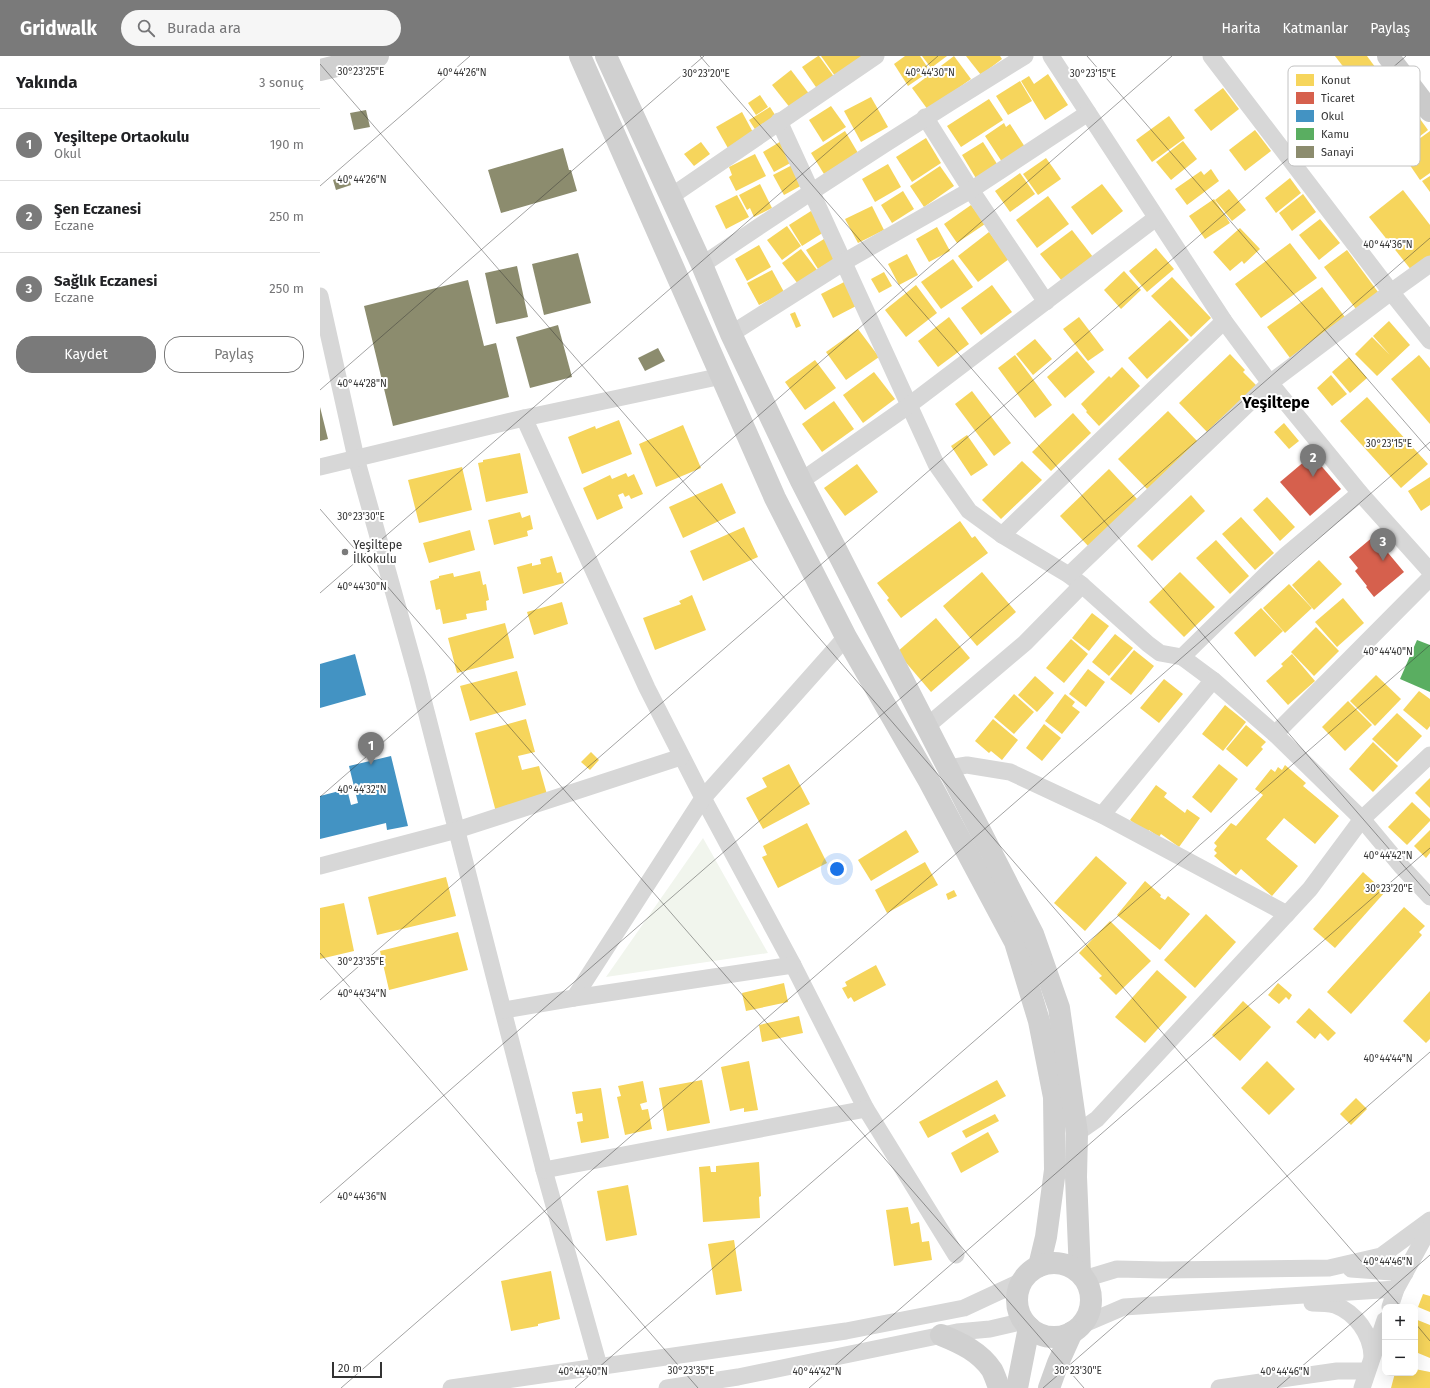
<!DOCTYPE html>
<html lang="tr">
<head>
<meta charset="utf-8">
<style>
  body { margin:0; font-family:"Fira Sans",sans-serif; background:#f6f6f6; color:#202124 }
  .controls { position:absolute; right:12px; bottom:12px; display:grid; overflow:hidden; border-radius:8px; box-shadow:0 4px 16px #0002 }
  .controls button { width:36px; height:36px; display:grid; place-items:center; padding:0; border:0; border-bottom:1px solid #e0e0e0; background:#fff; color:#202124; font:20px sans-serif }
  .scale { position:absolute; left:12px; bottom:10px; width:50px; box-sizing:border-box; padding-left:4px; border:2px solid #333; border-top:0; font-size:11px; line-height:14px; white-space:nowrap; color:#333; -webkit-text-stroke:3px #fff; paint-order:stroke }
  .you { position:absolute; left:517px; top:813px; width:14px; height:14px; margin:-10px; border:3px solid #fff; border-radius:50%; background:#1a73e8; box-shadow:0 0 0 6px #1a73e833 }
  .badge { display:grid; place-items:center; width:26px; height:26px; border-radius:50%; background:#7a7a7a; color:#fff; font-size:13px; font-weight:700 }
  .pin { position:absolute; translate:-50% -33px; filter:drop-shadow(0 1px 2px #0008) }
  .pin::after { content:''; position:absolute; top:21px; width:14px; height:12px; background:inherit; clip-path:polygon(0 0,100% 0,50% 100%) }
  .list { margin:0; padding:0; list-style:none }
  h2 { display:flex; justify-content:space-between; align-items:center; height:52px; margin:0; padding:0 16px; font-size:17px }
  h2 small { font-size:13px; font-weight:400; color:#757577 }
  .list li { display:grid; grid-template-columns:26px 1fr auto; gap:12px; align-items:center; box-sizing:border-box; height:72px; padding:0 16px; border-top:1px solid #e0e0e0 }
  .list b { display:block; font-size:15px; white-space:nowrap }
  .list p { margin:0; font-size:13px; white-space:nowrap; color:#757577 }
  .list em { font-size:13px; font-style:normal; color:#757577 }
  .actions { display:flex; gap:8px; padding:12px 16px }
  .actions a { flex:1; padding:9px 0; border:1px solid #7a7a7a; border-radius:16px; text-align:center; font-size:14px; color:#7a7a7a }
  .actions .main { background:#7a7a7a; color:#fff }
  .icon { flex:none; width:22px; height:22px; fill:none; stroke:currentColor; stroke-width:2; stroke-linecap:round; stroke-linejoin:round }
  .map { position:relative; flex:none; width:1110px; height:1332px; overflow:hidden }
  header { display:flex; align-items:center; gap:24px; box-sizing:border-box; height:56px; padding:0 20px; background:#7a7a7a; color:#fff }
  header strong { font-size:19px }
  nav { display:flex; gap:22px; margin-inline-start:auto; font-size:14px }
  .search { width:280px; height:36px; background:#f6f6f6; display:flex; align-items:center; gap:10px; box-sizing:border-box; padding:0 14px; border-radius:22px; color:#757577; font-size:15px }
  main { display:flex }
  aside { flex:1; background:#fff }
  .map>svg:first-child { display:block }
</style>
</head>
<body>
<header>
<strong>Gridwalk</strong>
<div class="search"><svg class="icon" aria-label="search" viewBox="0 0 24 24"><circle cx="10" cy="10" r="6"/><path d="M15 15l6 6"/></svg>Burada ara</div>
<nav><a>Harita</a><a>Katmanlar</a><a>Paylaş</a></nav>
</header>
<main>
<aside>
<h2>Yakında<small>3 sonuç</small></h2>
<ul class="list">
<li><span class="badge">1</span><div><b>Yeşiltepe Ortaokulu</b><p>Okul</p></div><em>190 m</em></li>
<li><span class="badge">2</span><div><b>Şen Eczanesi</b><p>Eczane</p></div><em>250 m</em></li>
<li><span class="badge">3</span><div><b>Sağlık Eczanesi</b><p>Eczane</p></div><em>250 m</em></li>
</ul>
<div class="actions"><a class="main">Kaydet</a><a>Paylaş</a></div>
</aside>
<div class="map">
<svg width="1110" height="1332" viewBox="0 0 1110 1332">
  <rect width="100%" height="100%" fill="#fff"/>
  <path fill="#f1f5ed" d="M383 782 448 897 286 921Z"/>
  <g fill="#f6d55c">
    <path d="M498 0H499L515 22 498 34 482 11Z"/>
    <path d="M501 0H546L515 20Z"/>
    <path d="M585 0H600L610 15 588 30 574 8Z"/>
    <path d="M602 0H627L611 12Z"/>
    <path d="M634 0 651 23 608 54 592 32Z"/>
    <path d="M646 0H680L682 3 661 19Z"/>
    <path d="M1015 0H1047L1058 15 1038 30Z"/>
    <path d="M471 14 490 39 471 53 452 29Z"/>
    <path d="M728 18 748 49 725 64 701 25 709 20 714 28Z"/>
    <path d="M700 25 712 45 688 59 676 40Z"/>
    <path d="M903 32 919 53 891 75 874 54Z"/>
    <path d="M440 39 448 51 436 59 428 47Z"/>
    <path d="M551 41 568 71 541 86 524 55Z"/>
    <path d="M669 43 683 64 641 91 627 70Z"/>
    <path d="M1087 45 1108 74 1073 101 1051 72Z"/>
    <path d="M511 50 526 71 503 86 489 64Z"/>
    <path d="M450 51 459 65 438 78 429 64Z"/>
    <path d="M422 56 435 80 409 94 396 71Z"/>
    <path d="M849 60 865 82 832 106 816 84Z"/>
    <path d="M684 67 686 71 690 68 707 94 684 109 665 80Z"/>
    <path d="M935 74 951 95 925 115 909 94Z"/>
    <path d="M525 75 538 97 504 118 491 97Z"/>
    <path d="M1110 75V117L1100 124 1081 96Z"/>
    <path d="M606 82 621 107 592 126 576 101Z"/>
    <path d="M463 84 474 105 454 116 443 96Z"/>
    <path d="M863 85 877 103 851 124 836 106Z"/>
    <path d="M381 86 390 98 374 110 364 98Z"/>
    <path d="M663 86 679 111 657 124 642 99Z"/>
    <path d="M435 98 446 120 416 135 409 121 412 119 409 111Z"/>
    <path d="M726 102 741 123 718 139 703 118Z"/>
    <path d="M476 107 486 127 464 139 453 119Z"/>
    <path d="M568 108 581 131 555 146 542 123Z"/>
    <path d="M620 110 634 130 604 151 590 130Z"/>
    <path d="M891 113 899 125 867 149 855 133 881 115 884 119Z"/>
    <path d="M700 117 715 138 690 156 675 135Z"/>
    <path d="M1110 120V136L1102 125Z"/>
    <path d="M970 122 981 137 956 157 945 142Z"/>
    <path d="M440 128 452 152 434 161 430 152 427 154 419 139Z"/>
    <path d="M782 128 803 155 772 179 751 151Z"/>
    <path d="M909 133 926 154 912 165 895 144Z"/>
    <path d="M1083 134 1110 169V201L1092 215 1049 161Z"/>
    <path d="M583 135 594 153 572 167 561 149Z"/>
    <path d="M983 138 996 156 972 175 959 157Z"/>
    <path d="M417 139 429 161 406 173 395 150Z"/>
    <path d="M728 140 749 168 717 192 696 164Z"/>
    <path d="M894 143 910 167 885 183 869 160Z"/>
    <path d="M651 149 665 168 637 187 624 168Z"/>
    <path d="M552 150 564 174 538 187 525 163Z"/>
    <path d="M491 155 504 176 482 190 469 169Z"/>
    <path d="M1000 163 1020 187 999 204 979 179Z"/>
    <path d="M467 170 481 190 462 204 447 184Z"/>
    <path d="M617 171 630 195 609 206 596 183Z"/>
    <path d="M920 172 940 193 924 208 922 205 910 215 893 196Z"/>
    <path d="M752 174 773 201 742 225 720 198Z"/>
    <path d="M669 176 689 203 658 226 638 200Z"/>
    <path d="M504 183 516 202 498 213 486 194Z"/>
    <path d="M970 187 997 222 941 262 915 228Z"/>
    <path d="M439 189 451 211 427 225 415 203Z"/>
    <path d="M836 192 854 213 827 236 809 215Z"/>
    <path d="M481 193 497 214 478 228 462 207Z"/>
    <path d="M1027 194 1061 240 1039 257 1004 211Z"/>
    <path d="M587 198 598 219 579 229 568 208Z"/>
    <path d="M633 203 653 231 621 253 601 226Z"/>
    <path d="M452 214 464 236 439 249 427 227Z"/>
    <path d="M804 215 821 234 801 253 784 234Z"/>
    <path d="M564 216 572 230 559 237 551 223Z"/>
    <path d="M852 221 891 262 871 281 831 240Z"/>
    <path d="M528 224 540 248 513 262 501 238Z"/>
    <path d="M596 229 617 257 586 281 565 254Z"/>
    <path d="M672 229 692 256 661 279 641 252Z"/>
    <path d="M1002 231 1028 265 973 306 947 271Z"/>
    <path d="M475 256 481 270 476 272 470 258Z"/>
    <path d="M629 261 649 288 618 311 598 285Z"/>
    <path d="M759 261 784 294 768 305 743 273Z"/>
    <path d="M850 264 869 284 827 323 808 302Z"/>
    <path d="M1069 265 1090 289 1057 320 1035 298 1052 281 1070 299 1053 280Z"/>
    <path d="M538 273 559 301 526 324 506 296Z"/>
    <path d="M715 283 732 303 713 319 696 298Z"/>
    <path d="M757 295 775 316 745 342 727 321Z"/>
    <path d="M910 298 925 314 923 316 938 331 889 378 859 347Z"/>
    <path d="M695 299 732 349 715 362 678 312Z"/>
    <path d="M1099 299 1110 312V368L1071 323Z"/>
    <path d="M1029 301 1047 322 1030 337 1012 316Z"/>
    <path d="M495 304 516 332 485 354 465 326Z"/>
    <path d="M802 311 820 330 779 370 766 356 767 355 761 348 789 320 791 322Z"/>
    <path d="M554 316 575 343 543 367 523 339Z"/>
    <path d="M1011 319 1027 338 1012 350 997 332Z"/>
    <path d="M652 335 691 387 674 400 635 348Z"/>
    <path d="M1047 341 1108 408 1081 432 1020 365Z"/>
    <path d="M514 345 534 373 502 396 482 368Z"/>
    <path d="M848 355 879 387 829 435 798 403Z"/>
    <path d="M753 357 771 377 731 415 712 396Z"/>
    <path d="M299 364 312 398 262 418 248 381 275 370 276 373Z"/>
    <path d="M964 367 979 385 969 393 954 376Z"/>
    <path d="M363 369 381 412 336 431 319 388Z"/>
    <path d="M647 379 668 409 651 420 631 390Z"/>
    <path d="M200 397 208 437 166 446 158 407 163 406V404Z"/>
    <path d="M702 405 722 424 681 463 662 444Z"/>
    <path d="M537 408 558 436 525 460 504 432Z"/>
    <path d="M142 411 152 454 99 467 88 424Z"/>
    <path d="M789 413 819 445 770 492 740 460Z"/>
    <path d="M306 417 308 421 314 418 323 438 311 443 309 439 305 441 303 437 298 439 303 452 277 464 263 432 290 419 292 423Z"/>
    <path d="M1110 421V449L1101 455 1088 435Z"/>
    <path d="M402 427 416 457 363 482 349 451Z"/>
    <path d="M871 439 885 455 832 505 817 490Z"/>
    <path d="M947 441 975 471 960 485 933 454Z"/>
    <path d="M200 456 202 462 210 459 213 473 207 475 208 480 174 489 168 464Z"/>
    <path d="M921 461 954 497 935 514 902 478Z"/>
    <path d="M640 465 652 482 655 480 668 497 581 562 567 544 569 542 557 527Z"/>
    <path d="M424 471 438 501 383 525 370 495Z"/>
    <path d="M150 474 155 494 109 507 103 487Z"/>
    <path d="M896 484 929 520 910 538 876 502Z"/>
    <path d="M232 500 237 517 241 516 244 527 203 538 197 511 212 507V510L221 508 220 503Z"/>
    <path d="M999 504 1022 528 994 554 972 529Z"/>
    <path d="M160 515 163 529 166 528 169 544 166 545 167 554 146 558 147 563 123 568 120 553 116 554 110 525 119 522V520L133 517 134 521Z"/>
    <path d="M662 516 696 556 657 590 623 550Z"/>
    <path d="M860 516 895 551 864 581 829 546Z"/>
    <path d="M969 528 992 552 965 577 943 552Z"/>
    <path d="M372 539 386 574 335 594 323 562 361 548 359 545Z"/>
    <path d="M1023 542 1044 567 1017 591 995 566Z"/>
    <path d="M242 546 248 568 214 579 207 556Z"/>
    <path d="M941 552 963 575 935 601 914 577Z"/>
    <path d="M772 557 789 570 769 595 752 582Z"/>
    <path d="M616 562 650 602 611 636 577 596Z"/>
    <path d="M185 567 194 602 137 617 128 582Z"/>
    <path d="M996 571 1019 595 994 620 971 596Z"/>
    <path d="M795 578 813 592 789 620 772 606Z"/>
    <path d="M751 583 768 598 744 627 726 612Z"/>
    <path d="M814 594 834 610 811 639 790 623Z"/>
    <path d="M972 598 995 625 968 649 946 625 963 610 961 608Z"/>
    <path d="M768 613 785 626 766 651 749 638Z"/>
    <path d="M197 615 206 649 150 665 140 630Z"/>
    <path d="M1056 619 1081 643 1055 670 1030 645Z"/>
    <path d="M715 620 734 637 717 656 698 639Z"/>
    <path d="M844 623 863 638 839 667 820 652Z"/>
    <path d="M1099 635 1110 643V670L1107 674 1083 654Z"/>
    <path d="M694 638 714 656 694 678 674 661Z"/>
    <path d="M745 638 755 646 752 650 760 656 742 678 725 665Z"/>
    <path d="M1028 645 1052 669 1025 695 1002 671Z"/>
    <path d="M905 649 926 666 903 695 882 678Z"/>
    <path d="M1077 657 1102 680 1077 706 1052 683Z"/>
    <path d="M206 663 215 696 198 700 202 714 219 710 228 742 176 756 155 677Z"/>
    <path d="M673 663 698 684 682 704 671 695 669 697 655 685Z"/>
    <path d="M724 668 741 682 722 705 706 692Z"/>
    <path d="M926 669 946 686 941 691 943 693 927 711 906 693Z"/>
    <path d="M1053 686 1078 710 1053 736 1029 713Z"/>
    <path d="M271 696 279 704 270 714 261 706Z"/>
    <path d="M469 708 490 748 443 773 426 742 447 731 442 722Z"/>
    <path d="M899 708 918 723 891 757 872 741Z"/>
    <path d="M965 709 986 727 983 730 1019 760 995 788 964 762 946 783 978 810 952 840 921 813 916 819 894 800 897 797 894 794 897 790 894 787 911 767 916 770 943 739 935 733 951 713 955 716 958 711 962 714Z"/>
    <path d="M1110 722V752L1095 737Z"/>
    <path d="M836 729 847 737 844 741 865 757 867 753 880 762 859 791 841 778 839 781 829 774 827 777 810 764Z"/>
    <path d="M1092 746 1110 763V765L1087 789 1068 771Z"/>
    <path d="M487 767 507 807 458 832 442 801 447 799 443 790Z"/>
    <path d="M586 774 599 796 551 825 538 804Z"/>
    <path d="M1110 774V797L1106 802 1094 790Z"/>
    <path d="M776 800 807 827 765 875 734 847Z"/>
    <path d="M605 806 618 829 567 857 555 834Z"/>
    <path d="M1043 816 1065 836 1015 892 993 873Z"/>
    <path d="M126 821 136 860 57 879 48 841Z"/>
    <path d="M825 825 841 839 840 841 845 844 848 840 870 858 840 894 797 859Z"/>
    <path d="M634 834 637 840 628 844 626 838Z"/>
    <path d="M24 847 34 895 0 903V852Z"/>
    <path d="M1084 851 1105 870 1099 876 1102 879 1031 958 1007 936Z"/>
    <path d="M886 858 916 886 875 932 844 904Z"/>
    <path d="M790 865 831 905 796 939 779 922 782 920 759 897Z"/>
    <path d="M138 876 148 914 69 934 60 895Z"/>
    <path d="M556 909 566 929 534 946 531 941 528 943 522 932 527 930 525 926Z"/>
    <path d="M837 914 867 941 825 987 795 961Z"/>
    <path d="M464 927 468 946 426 955 422 937Z"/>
    <path d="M958 927 972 939 969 944 966 941 959 948 948 939Z"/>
    <path d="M1110 935V983L1106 987 1083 965Z"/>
    <path d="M923 945 951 971 920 1005 892 979Z"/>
    <path d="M989 952 1016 977 1008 985 1000 977 995 983 976 966Z"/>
    <path d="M479 960 483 977 442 986 439 969Z"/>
    <path d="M429 1005 438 1054 424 1056V1052L410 1055 401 1011Z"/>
    <path d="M947 1005 975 1033 949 1059 921 1032Z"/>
    <path d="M382 1024 390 1067 347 1075 339 1032Z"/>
    <path d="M677 1024 686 1040 608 1082 599 1066Z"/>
    <path d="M323 1025 327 1046 320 1048 322 1054 328 1053 332 1073 305 1079 297 1041 301 1040 298 1030Z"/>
    <path d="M281 1032 289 1082 261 1087 257 1066 263 1065 262 1057 256 1058 252 1036Z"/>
    <path d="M1036 1042 1047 1053 1031 1069 1020 1058Z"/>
    <path d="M675 1058 679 1065 646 1082 642 1075Z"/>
    <path d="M668 1076 679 1096 641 1117 631 1097Z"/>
    <path d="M439 1106 441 1140 439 1141 440 1162 383 1166 379 1111 390 1110 391 1116H396V1110Z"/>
    <path d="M308 1129 317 1179 286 1185 277 1135Z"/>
    <path d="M588 1151 591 1168 599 1166 602 1186 609 1185 612 1204 574 1210 566 1154Z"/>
    <path d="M414 1184 422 1235 396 1239 388 1188Z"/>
    <path d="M231 1215 240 1263 218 1268V1270L191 1275 181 1225Z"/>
    <path d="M1103 1238 1110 1240V1256L1098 1251Z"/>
    <path d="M1095 1263 1110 1269V1302L1098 1297 1097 1300 1095 1299Z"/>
    <path d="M1095 1313 1110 1316V1332H1071L1075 1317H1095Z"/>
  </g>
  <g fill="#d6604d">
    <path d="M992 399 1021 433 990 460 960 426Z"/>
    <path d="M1054 480 1084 516 1054 541 1046 531 1047 530 1035 515 1038 512 1029 501Z"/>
  </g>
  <g fill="#4393c3">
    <path d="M35 598 46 639 0 652V608Z"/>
    <path d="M71 700 88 770 67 774 66 767 0 783V740L27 733 31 749 38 747 29 710Z"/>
  </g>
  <path fill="#5aae61" d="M1097 584 1110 589V636L1080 623Z"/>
  <g fill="#8c8c6e">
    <path d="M46 54 50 71 34 74 30 57Z"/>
    <path d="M243 92 249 114H251L257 135 181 157 168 114Z"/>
    <path d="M28 119 31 129 16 134 13 124Z"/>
    <path d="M258 197 271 247 224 259 212 208Z"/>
    <path d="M197 210 208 261 176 268 165 217Z"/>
    <path d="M148 224 164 290 176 287 189 341 73 370 44 250Z"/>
    <path d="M238 269 252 321 210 332 196 281Z"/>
    <path d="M338 292 345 305 325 315 318 302Z"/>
    <path d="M0 351 8 383 0 385Z"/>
  </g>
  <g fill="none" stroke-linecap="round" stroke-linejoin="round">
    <g stroke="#d7d7d7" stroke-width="17">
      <path d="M731 0 904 265 950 327 1040 437 1110 515"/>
      <path d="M891 0 1071 236 1110 285"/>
      <path d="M605 61 651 134 726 246"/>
      <path d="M459 65 616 408 649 455 682 479 749 519 762 529 828 588 840 597 862 601 893 624 955 678 1042 763 1082 811 1110 841"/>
      <path d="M350 141 556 0"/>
      <path d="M382 209C488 137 596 67 705 0"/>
      <path d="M0 240 36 402 97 620 224 1114 279 1310"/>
      <path d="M411 278 524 206 651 134 768 57"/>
      <path d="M204 362 327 632 383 742 473 909 546 1053 636 1199"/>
      <path d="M0 411 204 362 402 320"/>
      <path d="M481 425 588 350 836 162"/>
      <path d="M682 479 904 265"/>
      <path d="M749 519 950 327 1071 236 1110 208"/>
      <path d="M862 601 965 500 1040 437"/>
      <path d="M606 671 705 587 762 529"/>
      <path d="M955 678 1110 522"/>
      <path d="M628 712 647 709 690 716 782 759 967 858"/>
      <path d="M782 759 893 624"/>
      <path d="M0 810 137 774 361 701"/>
      <path d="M254 942 383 742 526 581"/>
      <path d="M184 954 254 942 473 909"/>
      <path d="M757 1077 777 1063 990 833 1042 763 1110 699"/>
      <path d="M224 1114 546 1053"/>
      <path d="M1031 1213 1085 1217"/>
      <path d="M764 1223 797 1213 842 1214 1009 1212 1061 1200 1110 1164"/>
      <path d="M992 1247C999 1247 1008 1247 1015 1249 1036 1257 1051 1278 1052 1300"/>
      <path d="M1070 1251 1076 1233 1110 1171"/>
      <path d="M762 1269 804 1251 1076 1233"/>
      <path d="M131 1332 526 1275 644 1252 702 1225"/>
      <path d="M347 1332 418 1321 637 1276 670 1273 704 1265"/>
      <path d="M899 1332 1017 1315H1047"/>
      <path d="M1042 1332 1065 1264"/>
    </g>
    <g stroke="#d0d0d0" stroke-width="22">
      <path d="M260 0 455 442 526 581 609 725 695 886 719 965 734 1041 735 1114 726 1181 719 1210"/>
      <path d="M286 0 382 209 411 278 481 425 713 878 739 952 757 1077 756 1121 760 1217"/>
      <path d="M0 14 58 0"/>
      <circle cx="734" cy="1244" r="37"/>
      <path d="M621 1279C641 1287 660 1296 672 1314 675 1320 677 1326 679 1332"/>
      <path d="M697 1332 709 1271"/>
      <path d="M729 1332 738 1307 752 1276"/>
    </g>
    <path stroke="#cacaca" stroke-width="22" d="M1068 0 1110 55"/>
  </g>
  <path fill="none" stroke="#333" stroke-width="1" stroke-opacity="0.45" d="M380 0 1110 840M767 0 1110 395M0 8 1081 1251M0 130 150 0M0 334 384 0M0 453 764 1332M0 537 618 0M0 741 852 0M0 897 378 1332M0 944 1086 0M0 1147 1110 182M1095 1267 1110 1285M21 1332 1110 386M255 1332 1110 589M489 1332 1110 792M723 1332 1110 996M957 1332 1110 1199"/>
  <circle fill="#7a7a7a" stroke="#fff" stroke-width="1.5" cx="25" cy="496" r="4"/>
  <g text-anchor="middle" stroke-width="4" stroke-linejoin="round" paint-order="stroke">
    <g font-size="12" fill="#333" stroke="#fff" text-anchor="start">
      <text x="33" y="493">Yeşiltepe<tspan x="33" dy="14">İlkokulu</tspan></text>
    </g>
    <g font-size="16" font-weight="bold" fill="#000" stroke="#fff">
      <text x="956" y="352">Yeşiltepe</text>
    </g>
  </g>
  <rect x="968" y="10" width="132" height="100" rx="6" fill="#fff" stroke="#c2c2c2" stroke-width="1"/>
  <rect x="976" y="18" width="18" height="12" fill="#f6d55c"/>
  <rect x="976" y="36" width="18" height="12" fill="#d6604d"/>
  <rect x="976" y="54" width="18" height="12" fill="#4393c3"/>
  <rect x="976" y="72" width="18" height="12" fill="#5aae61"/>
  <rect x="976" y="90" width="18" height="12" fill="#8c8c6e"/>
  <g font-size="11" fill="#333">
    <text x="1001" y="28">Konut</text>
    <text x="1001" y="46">Ticaret</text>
    <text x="1001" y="64">Okul</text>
    <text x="1001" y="82">Kamu</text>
    <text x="1001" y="100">Sanayi</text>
  </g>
  <g font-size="10" text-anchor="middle" fill="#333" stroke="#fff" stroke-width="4" stroke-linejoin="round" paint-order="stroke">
    <text x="41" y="19">30°23'25"E</text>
    <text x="142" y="20">40°44'26"N</text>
    <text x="610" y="20">40°44'30"N</text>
    <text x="386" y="21">30°23'20"E</text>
    <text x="773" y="21">30°23'15"E</text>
    <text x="42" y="127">40°44'26"N</text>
    <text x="1068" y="192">40°44'36"N</text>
    <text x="42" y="331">40°44'28"N</text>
    <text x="1069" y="391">30°23'15"E</text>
    <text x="41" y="464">30°23'30"E</text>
    <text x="42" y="534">40°44'30"N</text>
    <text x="1068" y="599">40°44'40"N</text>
    <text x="42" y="737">40°44'32"N</text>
    <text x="1068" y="803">40°44'42"N</text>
    <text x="1069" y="836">30°23'20"E</text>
    <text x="41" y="909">30°23'35"E</text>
    <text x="42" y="941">40°44'34"N</text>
    <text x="1068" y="1006">40°44'44"N</text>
    <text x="42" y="1144">40°44'36"N</text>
    <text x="1068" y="1209">40°44'46"N</text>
    <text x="371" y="1318">30°23'35"E</text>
    <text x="758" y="1318">30°23'30"E</text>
    <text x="263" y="1319">40°44'40"N</text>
    <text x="497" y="1319">40°44'42"N</text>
    <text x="965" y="1319">40°44'46"N</text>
  </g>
</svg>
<div class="controls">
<button>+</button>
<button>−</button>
</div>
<div class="scale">20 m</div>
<div class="you"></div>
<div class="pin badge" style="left:51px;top:709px">1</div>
<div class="pin badge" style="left:993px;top:421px">2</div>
<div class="pin badge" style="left:1063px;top:505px">3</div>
</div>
</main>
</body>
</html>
